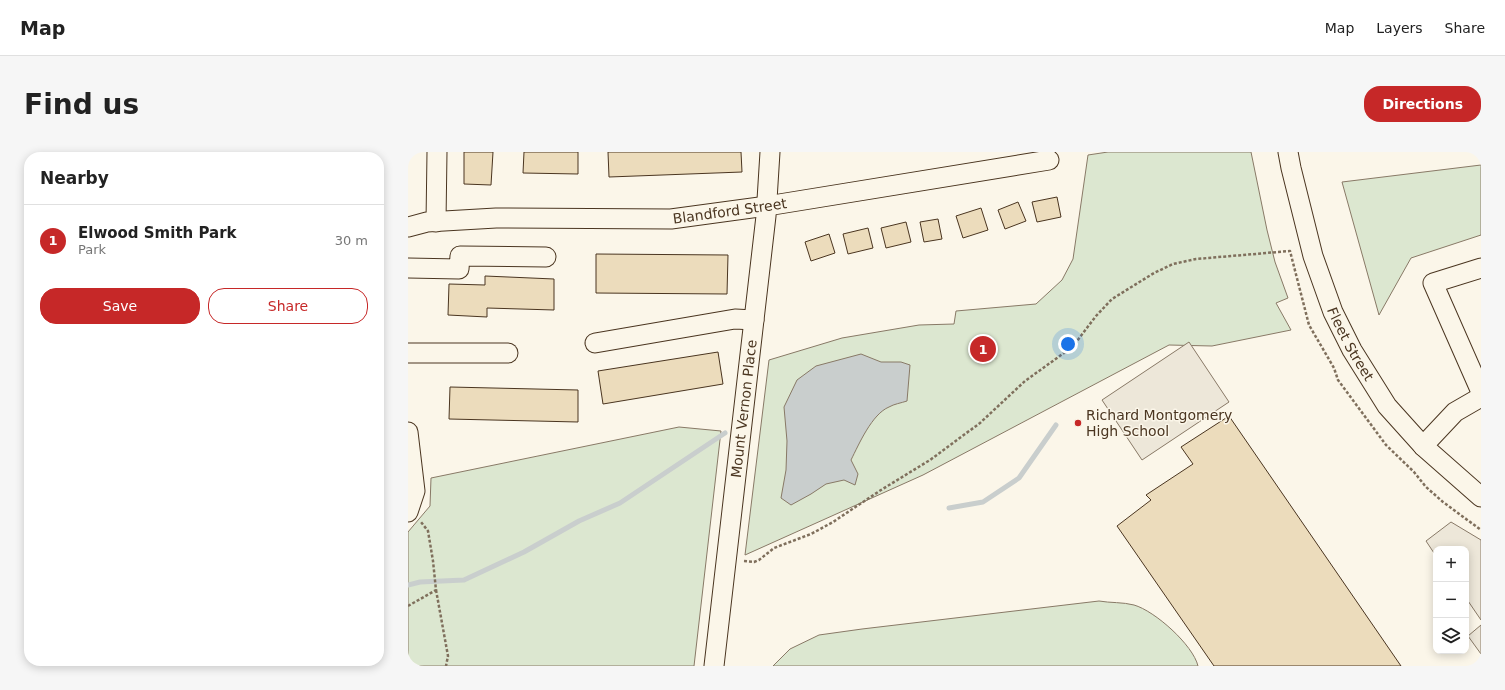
<!DOCTYPE html>
<html lang="en">
<head>
<meta charset="utf-8">
<style>
  body { margin:0; font-family:"DejaVu Sans",sans-serif; background:#f6f6f6; color:#222 }
  .controls { position:absolute; right:12px; bottom:12px; display:grid; overflow:hidden; border-radius:8px; box-shadow:0 2px 10px #0003 }
  .controls button { width:36px; height:36px; display:grid; place-items:center; padding:0; border:0; border-bottom:1px solid #e0e0e0; background:#fff; color:#222; font:20px sans-serif }
  .you { position:absolute; left:660px; top:192px; width:14px; height:14px; margin:-10px; border:3px solid #fff; border-radius:50%; background:#1a73e8; box-shadow:0 0 0 6px #1a73e833 }
  .badge { display:grid; place-items:center; width:26px; height:26px; border-radius:50%; background:#c62828; color:#fff; font-size:13px; font-weight:700 }
  .pin { position:absolute; translate:-50% -50%; border:2px solid #fff; box-shadow:0 1px 4px #0006 }
  .list { margin:0; padding:0; list-style:none }
  h2 { display:flex; justify-content:space-between; align-items:center; height:52px; margin:0; padding:0 16px; font-size:17px }
  h2 small { font-size:13px; font-weight:400; color:#767676 }
  .list li { display:grid; grid-template-columns:26px 1fr auto; gap:12px; align-items:center; box-sizing:border-box; height:72px; padding:0 16px; border-top:1px solid #e0e0e0 }
  .list b { display:block; font-size:15px; white-space:nowrap }
  .list p { margin:0; font-size:13px; white-space:nowrap; color:#767676 }
  .list em { font-size:13px; font-style:normal; color:#767676 }
  .actions { display:flex; gap:8px; padding:12px 16px }
  .actions a { flex:1; padding:9px 0; border:1px solid #c62828; border-radius:16px; text-align:center; font-size:14px; color:#c62828 }
  .actions .main { background:#c62828; color:#fff }
  .icon { flex:none; width:22px; height:22px; fill:none; stroke:currentColor; stroke-width:2; stroke-linecap:round; stroke-linejoin:round }
  .map { position:relative; flex:none; width:1073px; height:514px; overflow:hidden; border-radius:16px }
  header { display:flex; align-items:center; gap:24px; box-sizing:border-box; height:56px; padding:0 20px; background:#fff; border-bottom:1px solid #e0e0e0 }
  header strong { font-size:19px }
  nav { display:flex; gap:22px; margin-inline-start:auto; font-size:14px }
  .intro { display:flex; align-items:center; justify-content:space-between; box-sizing:border-box; height:96px; padding:0 24px }
  h1 { margin:0; font-size:28px }
  .button { padding:10px 18px; border-radius:16px; background:#c62828; color:#fff; font-size:14px; font-weight:700 }
  main { display:flex; gap:24px; padding:0 24px }
  aside { flex:1; background:#fff; border-radius:16px; box-shadow:0 2px 10px #0003 }
  .map>svg:first-child { display:block }
</style>
</head>
<body>
<header>
<strong>Map</strong>
<nav><a>Map</a><a>Layers</a><a>Share</a></nav>
</header>
<div class="intro"><h1>Find us</h1><a class="button">Directions</a></div>
<main>
<aside>
<h2>Nearby<small></small></h2>
<ul class="list">
<li><span class="badge">1</span><div><b>Elwood Smith Park</b><p>Park</p></div><em>30 m</em></li>
</ul>
<div class="actions"><a class="main">Save</a><a>Share</a></div>
</aside>
<div class="map">
<svg width="1073" height="514" viewBox="0 0 1073 514">
  <rect width="100%" height="100%" fill="#fbf6e9"/>
  <g fill="#dce7d0" stroke="#887966">
    <path d="M700 0H843L859 78 867 110 880 146 868 151 883 178 804 194 761 193 515 323 337 403 361 208 434 186 511 173 546 172 548 159 628 152 654 128 665 107 680 3Z"/>
    <path d="M1073 13V83L1003 106 971 163 934 30Z"/>
    <path d="M271 275 313 279 286 514H0V380L22 354 23 326Z"/>
    <path d="M691 449C702 451 715 450 726 453 747 459 785 493 790 514H365L382 497 411 483 454 477Z"/>
  </g>
  <g fill="#ede7d9" stroke="#887966">
    <path d="M781 190 821 250 734 308 694 248Z"/>
    <path d="M1043 370 1073 388V468L1058 446V397H1028V404L1018 389Z"/>
    <path d="M1073 473V502L1060 484Z"/>
  </g>
  <path fill="#c9cecd" stroke="#887966" d="M453 202 473 210H493L502 213 499 249C493 251 486 252 481 255 464 262 451 292 443 308L450 322 447 333 436 328 418 332 403 342 383 353 373 346 378 318 379 289 376 255 389 228 408 214Z"/>
  <g fill="none" stroke-linecap="round" stroke-linejoin="round">
    <g stroke="#c9cecd" stroke-width="5">
      <path d="M541 356 575 350 611 326 648 273"/>
      <path d="M0 433 12 430 56 428 116 400 171 369 212 351 317 281"/>
    </g>
  </g>
  <g fill="#ecdcbc" stroke="#4a3520">
    <path d="M56 0H85L83 33 56 32Z"/>
    <path d="M116 0H170V22L115 21Z"/>
    <path d="M200 0H333L334 20 201 25Z"/>
    <path d="M649 45 653 65 629 70 624 50Z"/>
    <path d="M610 50 618 69 597 77 590 58Z"/>
    <path d="M573 56 580 78 555 86 548 64Z"/>
    <path d="M530 67 534 87 516 90 512 70Z"/>
    <path d="M498 70 503 90 478 96 473 76Z"/>
    <path d="M460 76 465 96 440 102 435 82Z"/>
    <path d="M421 82 427 101 403 109 397 90Z"/>
    <path d="M188 102 320 103 319 142 188 141Z"/>
    <path d="M77 124 146 127V158L79 156V165L40 163 41 132 77 133Z"/>
    <path d="M310 200 315 232 195 252 190 219Z"/>
    <path d="M42 235 170 238V270L41 267Z"/>
    <path d="M821 264 993 514H806L709 374 743 348 738 343 785 312 773 295Z"/>
  </g>
  <g fill="none" stroke-linecap="round" stroke-linejoin="round">
    <defs>
      <g id="minor">
        <path id="s1" d="M880 0 883 16 905 104 925 160 944 198 979 254 1015 294 1073 345"/>
        <path d="M28 70 29 0"/>
        <path id="s2" d="M0 75 19 70 88 66 263 67 359 54 641 8"/>
        <path d="M0 116 51 117 52 104 138 105"/>
        <path d="M1073 116 1025 131 1073 240"/>
        <path d="M187 191 327 167 346 168"/>
        <path d="M0 201H100"/>
        <path d="M0 280 7 339 0 360"/>
        <path d="M1015 294 1047 260 1073 245"/>
        <path id="s3" d="M306 514 358 64 362 0"/>
      </g>
    </defs>
    <use href="#minor" stroke="#4a3520" stroke-width="21"/>
    <g stroke="#7f6f5c" stroke-width="2.5" stroke-dasharray="3 2" stroke-linecap="butt">
      <path d="M336 409 346 410 351 408 366 396 403 382 425 370 473 338 522 308 572 271 617 229 656 201 666 193 688 164 704 147 746 121 765 112 788 107 882 99 901 173 926 216 930 228 978 293 1006 320 1018 335 1035 350 1073 378"/>
      <path d="M28 438 40 504 38 514"/>
      <path d="M0 454 28 438 25 409 20 379 13 370"/>
    </g>
    <use href="#minor" stroke="#fbf6e9" stroke-width="19"/>
  </g>
  <circle fill="#c62828" stroke="#fbf6e9" stroke-width="1.5" cx="670" cy="271" r="4"/>
  <g text-anchor="middle" stroke-width="3" stroke-linejoin="round" paint-order="stroke">
    <g font-size="14" fill="#4a3520" stroke="#fbf6e9">
      <text dy="5" stroke="none"><textPath href="#s2" startOffset="323">Blandford Street</textPath></text>
      <text dy="5" stroke="none"><textPath href="#s1" startOffset="203">Fleet Street</textPath></text>
      <text dy="5" stroke="none"><textPath href="#s3" startOffset="259">Mount Vernon Place</textPath></text>
    </g>
    <g font-size="14" fill="#4a3520" stroke="#fbf6e9" text-anchor="start">
      <text x="678" y="268">Richard Montgomery<tspan x="678" dy="16">High School</tspan></text>
    </g>
  </g>
</svg>
<div class="controls">
<button>+</button>
<button>−</button>
<button><svg class="icon" aria-label="layers" viewBox="0 0 24 24"><path d="M12 4l9 5-9 5-9-5zM3 14l9 5 9-5"/></svg></button>
</div>
<div class="you"></div>
<div class="pin badge" style="left:575px;top:197px">1</div>
</div>
</main>
</body>
</html>
